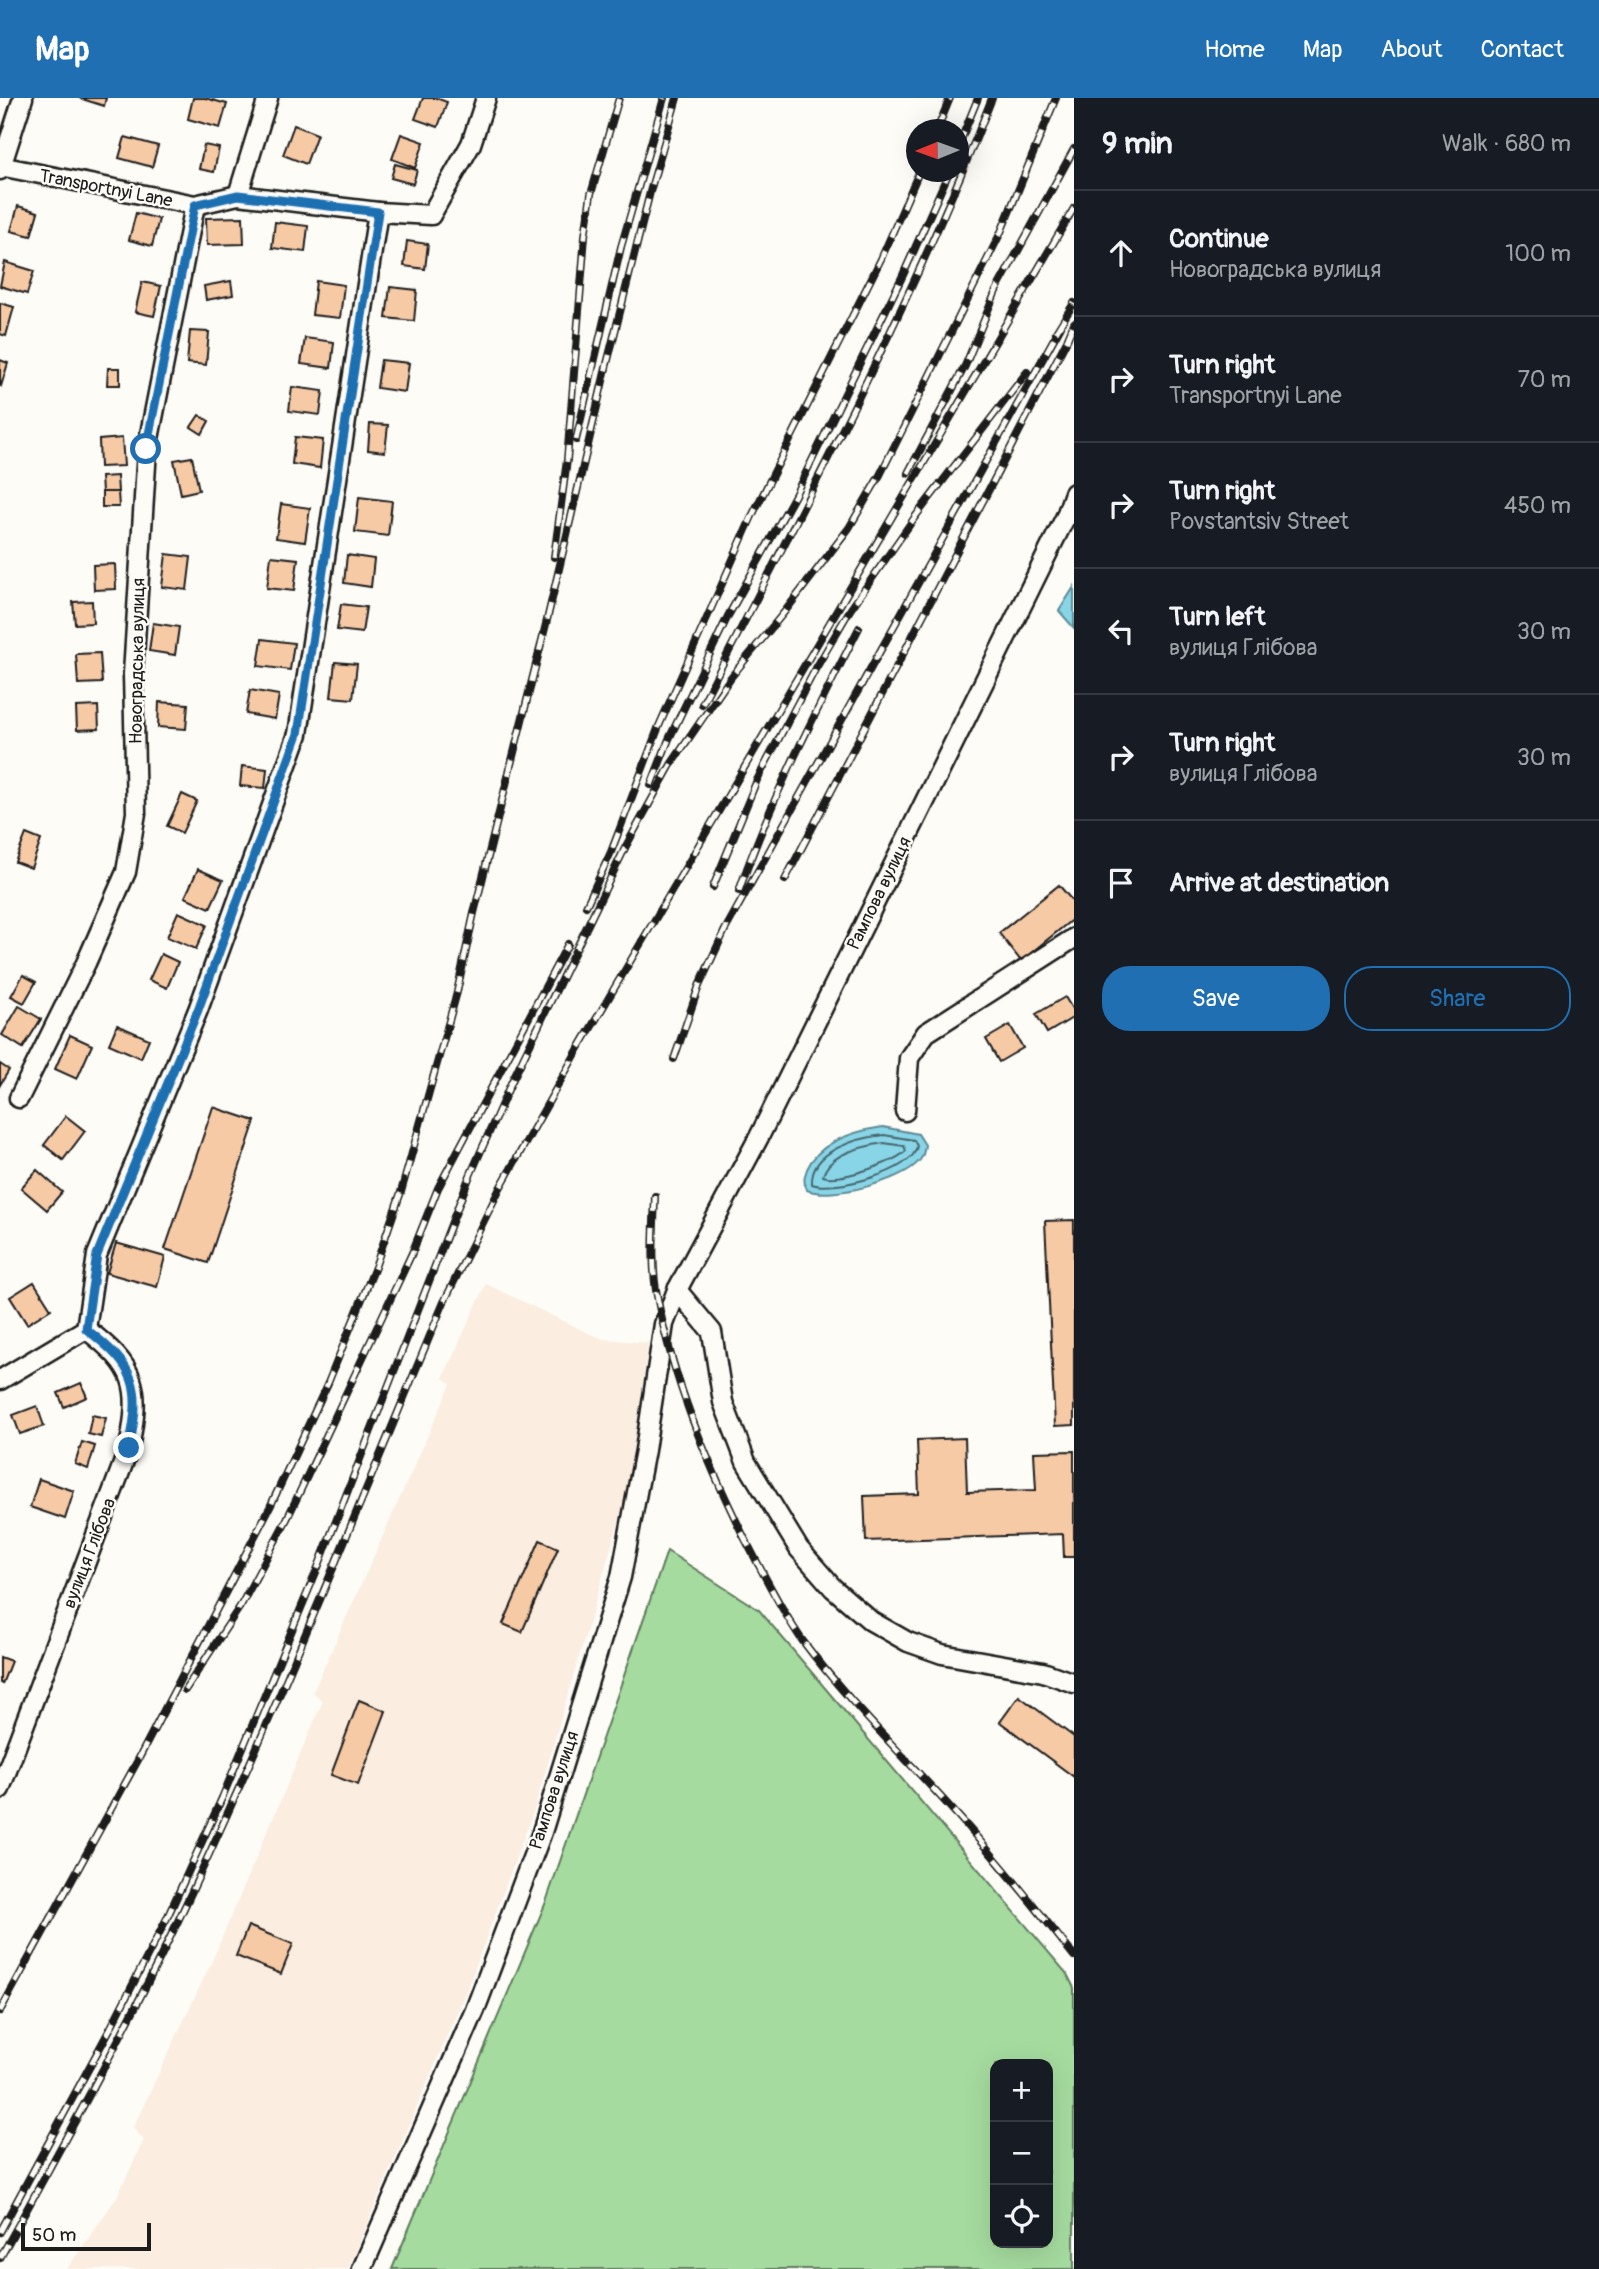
<!DOCTYPE html>
<html lang="en">
<head>
<meta charset="utf-8">
<style>
  body { margin:0; font-family:Pangolin,sans-serif; background:#242831; color:#f1f3f6 }
  .controls { position:absolute; right:21px; bottom:21px; display:grid; overflow:hidden; border-radius:14px; box-shadow:0 7px 28px #0002 }
  .controls button { width:63px; height:63px; display:grid; place-items:center; padding:0; border:0; border-bottom:2px solid #363941; background:#171b24; color:#f1f3f6; font:35px sans-serif }
  .compass { position:absolute; left:906px; top:21px; width:63px; height:63px; border-radius:50%; background:#171b24; box-shadow:0 7px 28px #0002; rotate:269deg }
  .scale { position:absolute; left:21px; bottom:18px; width:130px; box-sizing:border-box; padding-left:7px; border:4px solid #1c1c1c; border-top:0; font-size:19px; line-height:24px; white-space:nowrap; color:#1c1c1c; -webkit-text-stroke:5px #fdfcf7; paint-order:stroke }
  .stop { position:absolute; width:21px; height:21px; margin:-16px; border:5px solid #1f6fb2; border-radius:50%; background:#fff }
  .stop.end { background:#1f6fb2; border-color:#fff; box-shadow:0 2px 7px #0008 }
  .list { margin:0; padding:0; list-style:none }
  h2 { display:flex; justify-content:space-between; align-items:center; height:91px; margin:0; padding:0 28px; font-size:30px }
  h2 small { font-size:23px; font-weight:400; color:#9ea1a6 }
  .list li { display:grid; grid-template-columns:46px 1fr auto; gap:21px; align-items:center; box-sizing:border-box; height:126px; padding:0 28px; border-top:2px solid #363941 }
  .list b { display:block; font-size:26px; white-space:nowrap }
  .list p { margin:0; font-size:23px; white-space:nowrap; color:#9ea1a6 }
  .list em { font-size:23px; font-style:normal; color:#9ea1a6 }
  .actions { display:flex; gap:14px; padding:21px 28px }
  .actions a { flex:1; padding:16px 0; border:2px solid #1f6fb2; border-radius:28px; text-align:center; font-size:24px; color:#1f6fb2 }
  .actions .main { background:#1f6fb2; color:#fff }
  .icon { flex:none; width:38px; height:38px; fill:none; stroke:currentColor; stroke-width:2; stroke-linecap:round; stroke-linejoin:round }
  .map { position:relative; flex:none; width:1074px; height:2171px; overflow:hidden }
  header { display:flex; align-items:center; gap:42px; box-sizing:border-box; height:98px; padding:0 35px; background:#1f6fb2; color:#fff }
  header strong { font-size:33px }
  nav { display:flex; gap:38px; margin-inline-start:auto; font-size:24px }
  main { display:flex }
  aside { flex:1; background:#171b24 }
  .map>svg:first-child { display:block }
</style>
</head>
<body>
<header>
<strong>Map</strong>
<nav><a>Home</a><a>Map</a><a>About</a><a>Contact</a></nav>
</header>
<main>
<div class="map">
<svg width="1074" height="2171" viewBox="0 0 1074 2171">
  <rect width="100%" height="100%" fill="#fdfcf7"/>
  <filter id="ink" filterUnits="userSpaceOnUse"><feTurbulence type="fractalNoise" baseFrequency=".0143" numOctaves="2"/><feDisplacementMap in="SourceGraphic" scale="14" xChannelSelector="R" yChannelSelector="G"/><feConvolveMatrix kernelMatrix="1 2 1 2 8 2 1 2 1" color-interpolation-filters="sRGB"/></filter>
  <g filter="url(#ink)">
    <path fill="#fbeddf" d="M486 1186 590 1236 603 1241 648 1245 629 1388 534 1712 469 1886 348 2171H67L117 2099 144 2042 133 2030 213 1861 323 1603 313 1594 451 1286 443 1280Z"/>
    <path fill="#a5db9f" stroke="#607c5e" stroke-width="2" fill-rule="evenodd" d="M667 1453 759 1512 1067 1876 1074 1890V2171H392L546 1804ZM995 1966H1048V2145H995Z"/>
    <g fill="#88d5e7" stroke="#5d8b96" stroke-width="2">
      <path d="M1074 489V530L1059 513Z"/>
      <path d="M883 1029 918 1036 925 1047C924 1052 924 1057 920 1062 904 1083 831 1102 807 1092 803 1085 804 1079 807 1071 820 1043 855 1033 883 1029Z"/>
    </g>
    <g fill="none" stroke-linecap="round" stroke-linejoin="round">
      <g stroke="#47666d" stroke-width="2">
        <path d="M884 1037 914 1042 917 1048C914 1074 833 1094 812 1086 810 1052 858 1040 884 1037Z"/>
        <path d="M884 1045 904 1048 906 1053C893 1065 839 1084 823 1078 828 1056 864 1048 884 1045Z"/>
      </g>
    </g>
    <g fill="#f7caa6" stroke="#1c1c1c" stroke-width="2">
      <path d="M79 0H106L104 8Z"/>
      <path d="M193 0H205L227 6 220 30 188 21Z"/>
      <path d="M423 0H436L447 4 438 29 415 21Z"/>
      <path d="M294 27 317 36 306 66 283 57Z"/>
      <path d="M401 36 424 44 415 70 392 61Z"/>
      <path d="M125 39 158 48 152 69 119 60Z"/>
      <path d="M204 47 219 50 214 74 199 71Z"/>
      <path d="M395 66 417 72 413 86 391 80Z"/>
      <path d="M18 108 38 114 31 138 11 133Z"/>
      <path d="M136 115 159 121 152 148 129 142Z"/>
      <path d="M243 119 244 146 207 147 206 120Z"/>
      <path d="M275 124 308 128 305 154 272 150Z"/>
      <path d="M407 143 428 146 425 171 404 168Z"/>
      <path d="M5 164 34 173 27 196 0 188Z"/>
      <path d="M231 183 233 197 206 202 204 188Z"/>
      <path d="M316 183 344 187 340 220 312 217Z"/>
      <path d="M142 184 161 188 154 218 135 214Z"/>
      <path d="M390 189 417 192 414 223 386 220Z"/>
      <path d="M0 205 14 209 6 238 0 236Z"/>
      <path d="M190 233 209 234 206 267 187 265Z"/>
      <path d="M305 240 334 244 331 270 301 266Z"/>
      <path d="M0 262 8 265 1 288 0 287Z"/>
      <path d="M381 262 409 265 405 294 377 290Z"/>
      <path d="M108 270H120V287H107Z"/>
      <path d="M292 289 323 293 320 317 289 313Z"/>
      <path d="M199 317 209 323 202 336 191 329Z"/>
      <path d="M370 326 388 327 385 354 368 352Z"/>
      <path d="M295 339 323 342 320 370 292 366Z"/>
      <path d="M122 340 124 368 100 369 99 342Z"/>
      <path d="M192 359 199 392 181 396 174 362Z"/>
      <path d="M117 378 118 394H102L101 379Z"/>
      <path d="M102 394H118L119 409H102Z"/>
      <path d="M359 399 392 403 388 438 355 434Z"/>
      <path d="M281 406 310 410 305 444 276 440Z"/>
      <path d="M166 456 191 459 187 492 162 489Z"/>
      <path d="M347 457 374 461 371 489 344 485Z"/>
      <path d="M271 458 298 461 294 493 267 490Z"/>
      <path d="M115 466 116 491 94 492 93 467Z"/>
      <path d="M92 503 93 525 75 526 73 504Z"/>
      <path d="M341 506 366 509 362 535 337 532Z"/>
      <path d="M153 525 179 529 175 557 149 553Z"/>
      <path d="M262 541 294 545 290 572 258 568Z"/>
      <path d="M100 555 102 585 78 586 76 556Z"/>
      <path d="M335 564 357 566 353 601 331 599Z"/>
      <path d="M250 592 279 597 275 621 246 616Z"/>
      <path d="M159 604 188 606 186 631 158 629Z"/>
      <path d="M98 608 99 631 77 632 76 609Z"/>
      <path d="M242 668 267 671 265 690 240 688Z"/>
      <path d="M182 696 197 703 182 735 167 728Z"/>
      <path d="M26 736 41 742 31 770 15 764Z"/>
      <path d="M198 771 223 782 210 810 185 799Z"/>
      <path d="M1059 787 1074 805V820L1021 863 999 835Z"/>
      <path d="M178 814 207 827 196 851 167 839Z"/>
      <path d="M161 856 178 864 167 890 149 882Z"/>
      <path d="M23 877 36 884 24 905 11 898Z"/>
      <path d="M1065 899 1074 914V919L1047 935 1036 916Z"/>
      <path d="M19 908 41 921 23 950 2 937Z"/>
      <path d="M117 927 149 941 141 960 109 946Z"/>
      <path d="M1010 927 1023 950 999 964 986 941Z"/>
      <path d="M70 937 92 947 77 981 55 971Z"/>
      <path d="M0 966 9 972 0 987Z"/>
      <path d="M213 1009 255 1023 208 1165 165 1151Z"/>
      <path d="M66 1018 85 1033 63 1062 44 1047Z"/>
      <path d="M37 1072 62 1094 47 1112 21 1090Z"/>
      <path d="M1074 1122V1327L1055 1328 1045 1123Z"/>
      <path d="M116 1145 165 1159 157 1189 107 1175Z"/>
      <path d="M34 1184 51 1211 27 1226 10 1199Z"/>
      <path d="M81 1285 87 1299 64 1309 58 1295Z"/>
      <path d="M37 1308 44 1328 20 1336 13 1317Z"/>
      <path d="M92 1317 106 1320 101 1339 88 1336Z"/>
      <path d="M965 1340 967 1394 1036 1392 1034 1354 1074 1353V1459H1064L1063 1436 866 1443 864 1398 919 1396 917 1342Z"/>
      <path d="M82 1344 95 1348 88 1371 75 1366Z"/>
      <path d="M39 1381 74 1393 65 1421 30 1409Z"/>
      <path d="M540 1442 558 1450 522 1534 503 1526Z"/>
      <path d="M0 1559 11 1563 2 1586 0 1585Z"/>
      <path d="M1019 1598 1074 1639V1679L1000 1624Z"/>
      <path d="M359 1602 386 1613 358 1687 331 1677Z"/>
      <path d="M248 1828 293 1846 281 1876 236 1858Z"/>
    </g>
    <g fill="none" stroke-linecap="round" stroke-linejoin="round">
      <defs>
        <g id="minor">
          <path d="M0 68 195 107 238 97 378 114"/>
          <path d="M0 72 23 0"/>
          <path d="M238 97 268 0"/>
          <path d="M19 1000 86 865 126 774 136 715 133 576 147 351 195 107"/>
          <path d="M905 1013 909 960 926 935 1074 840"/>
          <path d="M677 1192 712 1234 723 1304 746 1364 799 1451 833 1490 871 1523 908 1544 942 1556 1043 1574 1074 1585"/>
          <path d="M86 1231 97 1157 198 912 298 636 378 114 431 117 471 46 486 0"/>
          <path d="M0 1282 86 1231"/>
          <path d="M0 1691 129 1350C141 1288 137 1270 86 1231"/>
          <path d="M362 2171 475 1912 542 1734 621 1479 645 1352 664 1226 677 1192 759 1039 1066 418 1074 395"/>
        </g>
      </defs>
      <use href="#minor" stroke="#1c1c1c" stroke-width="23"/>
      <use href="#minor" stroke="#fdfcf7" stroke-width="18"/>
      <defs>
        <g id="rail">
          <path d="M937 32 950 0"/>
          <path d="M958 49 978 0"/>
          <path d="M1056 234 1074 205"/>
          <path d="M576 342 621 149 664 0"/>
          <path d="M908 375 965 268 996 193 1074 51"/>
          <path d="M554 459 567 362 585 138 591 96 619 0"/>
          <path d="M702 606C804 407 911 209 992 0"/>
          <path d="M651 687 669 641 728 518 795 397 903 177 949 74"/>
          <path d="M785 782 1067 242 1074 225"/>
          <path d="M713 789 757 682 816 570 850 512 915 419 1027 274"/>
          <path d="M739 793C770 702 815 616 859 530"/>
          <path d="M586 808 611 754 659 628 753 416 881 161 919 74"/>
          <path d="M674 961 699 888 725 832 1061 228"/>
          <path d="M655 1098C654 1131 651 1166 657 1198 673 1283 707 1364 745 1441 763 1475 780 1510 802 1542 846 1601 900 1654 949 1708 993 1756 1034 1807 1074 1858"/>
          <path d="M185 1592 241 1507 287 1421 412 1155 438 1090 568 846"/>
          <path d="M0 1913 138 1662 270 1409 328 1285 375 1169 401 1094 457 894 474 815 547 522 606 270 651 90 677 0"/>
          <path d="M0 2134 110 1931 167 1820 222 1700 319 1467 469 1080 511 985 626 748 672 665 731 579 786 512 849 430 880 377 1001 134 1056 0"/>
          <path d="M0 2160C61 2049 123 1938 178 1823 274 1620 357 1411 444 1204L500 1090 575 957 1074 110"/>
        </g>
      </defs>
      <use href="#rail" stroke="#1c1c1c" stroke-width="8"/>
      <use href="#rail" stroke="#fdfcf7" stroke-width="5" stroke-dasharray="16" stroke-linecap="butt"/>
    </g>
  </g>
  <g fill="none" stroke-linecap="round" stroke-linejoin="round" filter="url(#ink)">
    <path stroke="#1f6fb2" stroke-width="9" d="M129 1350C142 1288 137 1270 86 1231L97 1157 198 912 298 636 378 114 238 97 195 107 146 351"/>
  </g>
  <g text-anchor="middle" stroke-width="5" stroke-linejoin="round" paint-order="stroke">
    <g font-size="18" fill="#1c1c1c" stroke="#fdfcf7">
      <text transform="translate(106 90) rotate(11)" y="6">Transportnyi Lane</text>
      <text transform="translate(137 563) rotate(-89)" y="6">Новоградська вулиця</text>
      <text transform="translate(879 795) rotate(-64)" y="6">Рампова вулиця</text>
      <text transform="translate(89 1455) rotate(-69)" y="6">вулиця Глібова</text>
      <text transform="translate(554 1692) rotate(-72)" y="6">Рампова вулиця</text>
    </g>
  </g>
</svg>
<div class="controls">
<button>+</button>
<button>−</button>
<button><svg class="icon" aria-label="locate" viewBox="0 0 24 24"><circle cx="12" cy="12" r="6"/><path d="M12 2v4M12 18v4M2 12h4M18 12h4"/></svg></button>
</div>
<svg class="compass" viewBox="-18 -18 36 36"><path d="M0-13l5 13h-10z" fill="#e53935"/><path d="M0 13l5-13h-10z" fill="#9ea1a6"/></svg>
<div class="scale">50 m</div>
<div class="stop" style="left:146px;top:351px"></div>
<div class="stop end" style="left:129px;top:1350px"></div>
</div>
<aside>
<h2>9 min<small>Walk · 680 m</small></h2>
<ul class="list">
<li><svg class="icon" aria-label="ahead" viewBox="0 0 24 24"><path d="M12 20V5M6 11l6-6 6 6"/></svg><div><b>Continue</b><p>Новоградська вулиця</p></div><em>100 m</em></li>
<li><svg class="icon" aria-label="right" viewBox="0 0 24 24"><path d="M7 20v-9h11M14 6l5 5-5 5"/></svg><div><b>Turn right</b><p>Transportnyi Lane</p></div><em>70 m</em></li>
<li><svg class="icon" aria-label="right" viewBox="0 0 24 24"><path d="M7 20v-9h11M14 6l5 5-5 5"/></svg><div><b>Turn right</b><p>Povstantsiv Street</p></div><em>450 m</em></li>
<li><svg class="icon" aria-label="left" viewBox="0 0 24 24"><path d="M17 20v-9H6M10 6l-5 5 5 5"/></svg><div><b>Turn left</b><p>вулиця Глібова</p></div><em>30 m</em></li>
<li><svg class="icon" aria-label="right" viewBox="0 0 24 24"><path d="M7 20v-9h11M14 6l5 5-5 5"/></svg><div><b>Turn right</b><p>вулиця Глібова</p></div><em>30 m</em></li>
<li><svg class="icon" aria-label="arrive" viewBox="0 0 24 24"><path d="M6 21V4h12l-3 4 3 4H6"/></svg><div><b>Arrive at destination</b></div></li>
</ul>
<div class="actions"><a class="main">Save</a><a>Share</a></div>
</aside>
</main>
</body>
</html>
